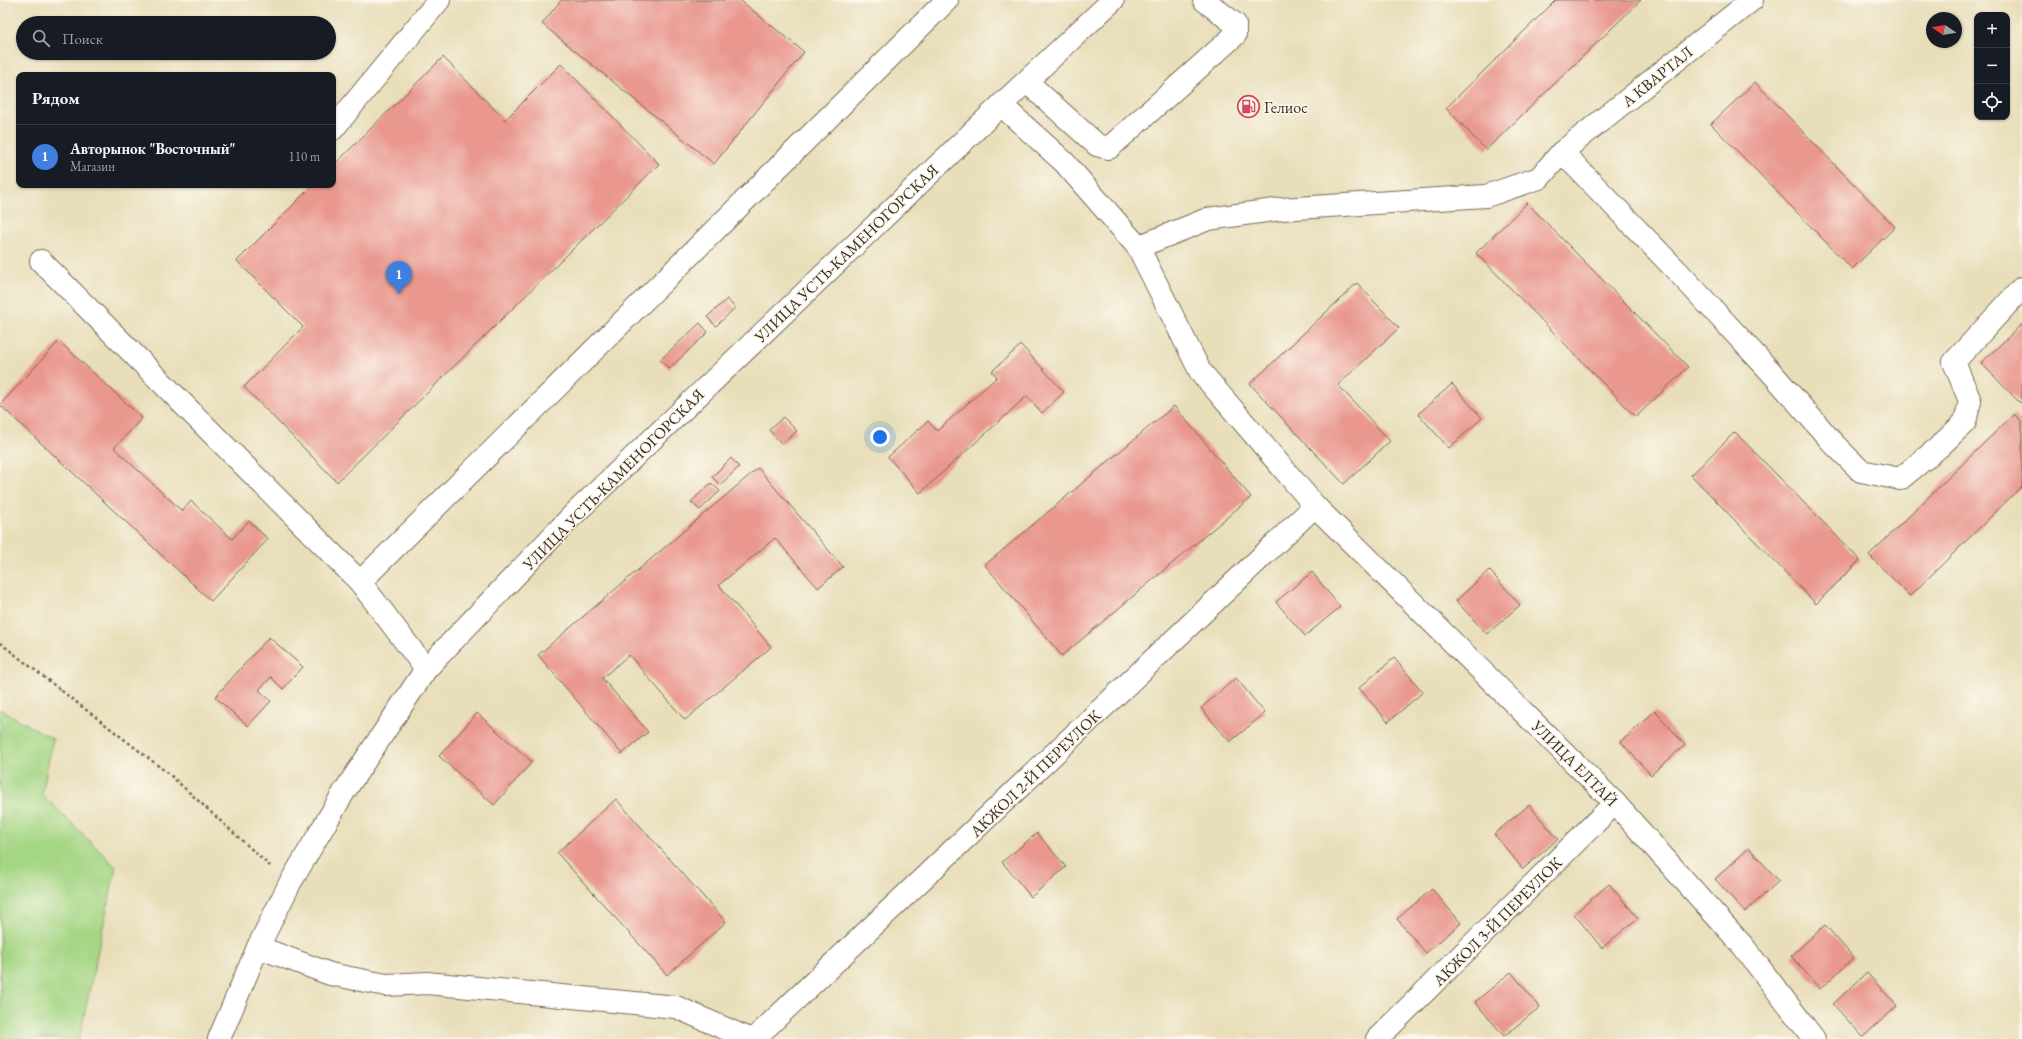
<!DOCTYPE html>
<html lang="ru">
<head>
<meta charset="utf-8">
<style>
  body { margin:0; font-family:"EB Garamond",serif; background:#20242c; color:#f1f3f6 }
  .controls { position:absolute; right:12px; top:12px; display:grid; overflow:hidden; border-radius:8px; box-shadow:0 1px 3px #0004 }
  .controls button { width:36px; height:36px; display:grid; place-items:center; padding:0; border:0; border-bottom:1px solid #363941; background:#171b24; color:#f1f3f6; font:20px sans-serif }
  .compass { position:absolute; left:1926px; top:12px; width:36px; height:36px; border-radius:50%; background:#171b24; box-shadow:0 1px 3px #0004; rotate:282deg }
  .you { position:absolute; left:880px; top:437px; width:14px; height:14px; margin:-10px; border:3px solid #fff; border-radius:50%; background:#1a73e8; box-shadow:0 0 0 6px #1a73e833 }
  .badge { display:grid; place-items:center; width:26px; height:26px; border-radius:50%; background:#d1495b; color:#fff; font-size:13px; font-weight:700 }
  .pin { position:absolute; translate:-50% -33px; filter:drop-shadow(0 1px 2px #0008) }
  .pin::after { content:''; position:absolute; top:21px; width:14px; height:12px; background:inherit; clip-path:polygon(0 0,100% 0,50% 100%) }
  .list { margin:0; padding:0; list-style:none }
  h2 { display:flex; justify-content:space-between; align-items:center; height:52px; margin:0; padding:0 16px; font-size:17px }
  h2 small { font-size:13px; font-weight:400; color:#9ea1a6 }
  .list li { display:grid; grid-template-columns:26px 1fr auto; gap:12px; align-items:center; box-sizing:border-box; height:64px; padding:0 16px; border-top:1px solid #363941 }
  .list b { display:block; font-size:15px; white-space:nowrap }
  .list p { margin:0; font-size:13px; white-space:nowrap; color:#9ea1a6 }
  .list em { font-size:13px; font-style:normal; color:#9ea1a6 }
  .icon { flex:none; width:22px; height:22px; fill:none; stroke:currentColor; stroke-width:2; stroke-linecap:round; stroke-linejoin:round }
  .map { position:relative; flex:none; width:2022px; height:1039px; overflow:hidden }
  .search { position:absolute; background:#171b24; box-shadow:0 1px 3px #0004; left:16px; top:16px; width:320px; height:44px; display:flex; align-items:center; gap:10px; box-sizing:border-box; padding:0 14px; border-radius:22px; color:#9ea1a6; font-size:15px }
  .panel { position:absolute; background:#171b24; box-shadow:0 1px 3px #0004; left:16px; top:72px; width:320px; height:116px; border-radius:8px }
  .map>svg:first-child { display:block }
</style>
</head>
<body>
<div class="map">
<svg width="2022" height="1039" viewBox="0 0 2022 1039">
  <rect width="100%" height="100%" fill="#fbf7ec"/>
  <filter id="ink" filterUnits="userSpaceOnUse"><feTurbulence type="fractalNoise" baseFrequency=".025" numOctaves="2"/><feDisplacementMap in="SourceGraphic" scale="8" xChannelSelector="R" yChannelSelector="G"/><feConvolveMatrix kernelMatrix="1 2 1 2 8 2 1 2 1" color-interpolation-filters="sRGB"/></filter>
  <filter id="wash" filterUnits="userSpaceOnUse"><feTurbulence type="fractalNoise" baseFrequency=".012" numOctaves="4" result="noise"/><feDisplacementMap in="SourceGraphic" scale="16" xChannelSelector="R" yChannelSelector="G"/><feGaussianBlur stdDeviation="0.9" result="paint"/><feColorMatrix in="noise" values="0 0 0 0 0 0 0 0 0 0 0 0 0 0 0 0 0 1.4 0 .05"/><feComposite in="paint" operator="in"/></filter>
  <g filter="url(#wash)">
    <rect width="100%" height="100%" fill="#e8deb9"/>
    <path fill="#a5d684" stroke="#708051" d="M0 709 53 739 42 794 116 867 79 1039H0Z"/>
    <g id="blocks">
      <g fill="#e9978f">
        <path d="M561 0H740L804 52 714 164 542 24Z"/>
        <path d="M1556 0H1641L1486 150 1446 108Z"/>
        <path d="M443 57 505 120 561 64 659 164 337 482 244 387 303 327 237 261 313 185H333V166Z"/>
        <path d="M1755 82 1895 227 1852 269 1711 124Z"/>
        <path d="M1527 203 1688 367 1636 417 1476 253Z"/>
        <path d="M1357 283 1399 328 1338 385 1390 441 1344 484 1250 384Z"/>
        <path d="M727 299 735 308 716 326 707 317Z"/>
        <path d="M700 323 708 332 669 369 660 360Z"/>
        <path d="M2022 324V401L2020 403 1981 363Z"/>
        <path d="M59 341 142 418 114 448 182 511 191 501 232 539 249 521 268 539 211 601 0 405Z"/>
        <path d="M1021 345 1064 392 1042 413 1027 396 920 493 888 457 928 421 937 431 997 377 992 371Z"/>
        <path d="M1452 384 1482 418 1449 448 1418 414Z"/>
        <path d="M1174 406 1251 497 1062 656 985 565Z"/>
        <path d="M2014 414 2022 422V486L1910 596 1869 555Z"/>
        <path d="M783 417 797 431 782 444 769 430Z"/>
        <path d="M1735 432 1860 560 1816 604 1691 475Z"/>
        <path d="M731 458 739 467 720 485 712 477Z"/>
        <path d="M758 468 843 567 818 588 775 538 719 585 771 647 685 720 629 655 602 678 648 732 622 754 538 655Z"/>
        <path d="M711 483 720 491 700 510 691 502Z"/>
        <path d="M1489 570 1520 605 1487 634 1456 601Z"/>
        <path d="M1312 572 1340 607 1305 636 1276 602Z"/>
        <path d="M269 637 303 667 283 689 271 677 259 690 271 701 248 726 215 697Z"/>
        <path d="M1394 658 1423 692 1388 722 1359 688Z"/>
        <path d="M1236 678 1265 713 1230 742 1201 708Z"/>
        <path d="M1655 711 1685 745 1651 775 1621 742Z"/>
        <path d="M477 713 532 762 494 805 439 756Z"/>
        <path d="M616 799 726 922 667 975 557 853Z"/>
        <path d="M1529 805 1558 839 1523 869 1494 834Z"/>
        <path d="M1037 833 1066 867 1031 897 1002 862Z"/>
        <path d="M1749 848 1779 881 1745 912 1715 879Z"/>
        <path d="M1609 884 1638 918 1602 948 1574 914Z"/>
        <path d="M1432 889 1461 923 1426 953 1397 919Z"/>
        <path d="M1825 925 1854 958 1820 989 1791 956Z"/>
        <path d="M1511 972 1540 1007 1504 1036 1475 1002Z"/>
        <path d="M1867 973 1897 1006 1863 1037 1833 1004Z"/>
      </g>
    </g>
  </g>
  <g filter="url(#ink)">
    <use href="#blocks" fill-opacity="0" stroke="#786954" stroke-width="1"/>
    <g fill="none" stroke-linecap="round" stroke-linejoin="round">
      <defs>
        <g id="minor">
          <path d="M1027 82 1097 145 1109 148 1235 35V24L1204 0"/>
          <path d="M1001 105 1064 162 1138 247 1200 371 1315 506 1615 803 1743 946 1814 1039"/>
          <path d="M333 129 439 0"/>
          <path d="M1562 152 1680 274 1771 372 1833 443 1861 471 1900 479 1939 447 1965 422 1970 401 1954 362 2022 288"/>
          <path d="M1138 247 1208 219 1281 209 1486 196 1539 178 1562 152 1752 0"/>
          <path d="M41 261 360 582 426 669"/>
          <path d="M360 582 947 0"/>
          <path d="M258 947 330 974 386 985 427 983 676 1007 749 1039"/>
          <path d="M219 1039 258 947 290 883 344 792 426 669 572 516 1001 105 1113 0"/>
          <path d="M754 1039 1315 506"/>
          <path d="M1377 1039 1615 803"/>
        </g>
      </defs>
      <use href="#minor" stroke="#786954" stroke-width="24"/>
      <path stroke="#786954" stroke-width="2.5" stroke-dasharray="3 3" stroke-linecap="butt" d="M0 643 169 774 270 866"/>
      <use href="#minor" stroke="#fff" stroke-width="22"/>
    </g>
  </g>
  <defs>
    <symbol id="fuel-ring" viewBox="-11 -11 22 22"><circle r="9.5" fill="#fbf7ec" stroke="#d1495b" stroke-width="1.5"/><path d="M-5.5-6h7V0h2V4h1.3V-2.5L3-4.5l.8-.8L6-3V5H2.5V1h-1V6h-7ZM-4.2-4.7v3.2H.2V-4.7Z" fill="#d1495b"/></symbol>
  </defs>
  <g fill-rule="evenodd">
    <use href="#fuel-ring" x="1236" y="94" width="25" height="25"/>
  </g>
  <g text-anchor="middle" stroke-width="3" stroke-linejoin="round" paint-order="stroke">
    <g font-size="16" fill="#3b2a1e" stroke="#fbf7ec">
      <text transform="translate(1657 76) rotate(-39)" y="6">А КВАРТАЛ</text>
      <text transform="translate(846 253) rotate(-44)" y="6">УЛИЦА УСТЬ-КАМЕНОГОРСКАЯ</text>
      <text transform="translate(613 479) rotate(-45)" y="6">УЛИЦА УСТЬ-КАМЕНОГОРСКАЯ</text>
      <text transform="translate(1575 763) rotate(45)" y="6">УЛИЦА ЕЛТАЙ</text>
      <text transform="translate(1035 773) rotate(-44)" y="6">АКЖОЛ 2-Й ПЕРЕУЛОК</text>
      <text transform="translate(1497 921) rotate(-45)" y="6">АКЖОЛ 3-Й ПЕРЕУЛОК</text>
    </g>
    <g font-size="16" fill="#3b2a1e" stroke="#fbf7ec" text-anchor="start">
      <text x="1264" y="113">Гелиос</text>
    </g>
  </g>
</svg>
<div class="controls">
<button>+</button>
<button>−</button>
<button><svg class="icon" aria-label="locate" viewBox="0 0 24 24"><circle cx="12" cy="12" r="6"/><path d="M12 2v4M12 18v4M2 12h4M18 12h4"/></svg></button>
</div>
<svg class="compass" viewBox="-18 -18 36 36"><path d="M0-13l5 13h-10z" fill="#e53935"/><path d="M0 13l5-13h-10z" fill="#9ea1a6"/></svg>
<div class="you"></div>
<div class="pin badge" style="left:399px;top:294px;background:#3f7fe0">1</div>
<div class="search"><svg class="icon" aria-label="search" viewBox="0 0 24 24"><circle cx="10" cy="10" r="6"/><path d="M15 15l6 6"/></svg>Поиск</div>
<section class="panel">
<h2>Рядом<small></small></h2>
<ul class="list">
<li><span class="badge" style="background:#3f7fe0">1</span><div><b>Авторынок &quot;Восточный&quot;</b><p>Магазин</p></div><em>110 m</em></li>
</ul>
</section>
</div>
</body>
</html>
